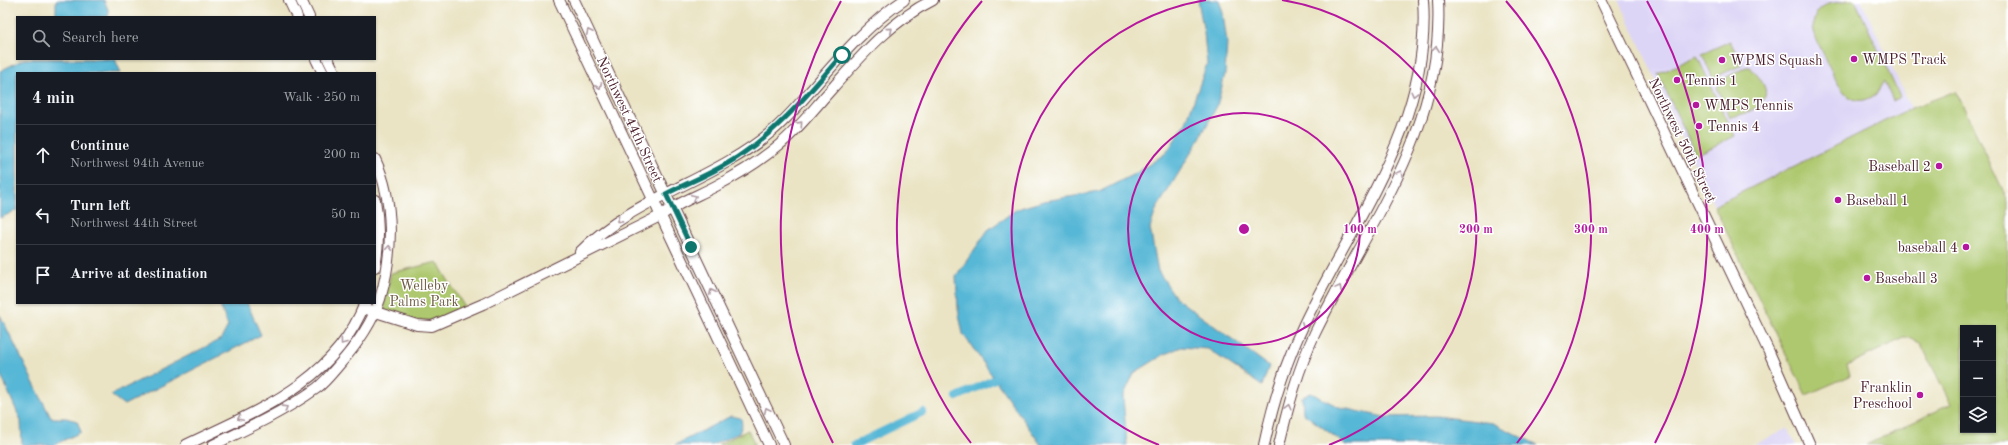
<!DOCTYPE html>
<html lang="en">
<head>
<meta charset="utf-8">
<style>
  body { margin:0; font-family:"Old Standard TT",serif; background:#242831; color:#f1f3f6 }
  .controls { position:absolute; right:12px; bottom:12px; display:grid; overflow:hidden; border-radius:0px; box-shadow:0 1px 3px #0004 }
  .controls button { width:36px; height:36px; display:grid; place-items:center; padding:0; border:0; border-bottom:1px solid #363941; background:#171b24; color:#f1f3f6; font:20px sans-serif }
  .stop { position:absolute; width:12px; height:12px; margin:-9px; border:3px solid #0f766e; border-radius:50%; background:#fff }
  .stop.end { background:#0f766e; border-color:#fff; box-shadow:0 1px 4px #0008 }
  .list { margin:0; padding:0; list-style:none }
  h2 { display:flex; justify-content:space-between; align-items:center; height:52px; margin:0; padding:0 16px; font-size:17px }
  h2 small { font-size:13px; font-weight:400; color:#9ea1a6 }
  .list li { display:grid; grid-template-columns:26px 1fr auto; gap:12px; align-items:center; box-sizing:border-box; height:60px; padding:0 16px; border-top:1px solid #363941 }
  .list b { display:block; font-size:15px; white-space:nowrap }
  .list p { margin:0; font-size:13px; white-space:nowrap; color:#9ea1a6 }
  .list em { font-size:13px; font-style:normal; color:#9ea1a6 }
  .icon { flex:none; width:22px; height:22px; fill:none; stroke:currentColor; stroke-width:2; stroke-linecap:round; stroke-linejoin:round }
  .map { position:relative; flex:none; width:2008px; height:445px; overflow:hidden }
  .search { position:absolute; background:#171b24; box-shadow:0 1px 3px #0004; left:16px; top:16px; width:360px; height:44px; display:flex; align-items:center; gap:10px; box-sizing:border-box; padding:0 14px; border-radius:0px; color:#9ea1a6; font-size:15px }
  .panel { position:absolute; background:#171b24; box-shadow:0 1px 3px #0004; left:16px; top:72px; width:360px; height:232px; border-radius:0px }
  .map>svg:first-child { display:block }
</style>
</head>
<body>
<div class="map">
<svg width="2008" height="445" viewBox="0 0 2008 445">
  <rect width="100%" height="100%" fill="#fff"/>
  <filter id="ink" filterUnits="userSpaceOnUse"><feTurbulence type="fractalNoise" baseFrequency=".025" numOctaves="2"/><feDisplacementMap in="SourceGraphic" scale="8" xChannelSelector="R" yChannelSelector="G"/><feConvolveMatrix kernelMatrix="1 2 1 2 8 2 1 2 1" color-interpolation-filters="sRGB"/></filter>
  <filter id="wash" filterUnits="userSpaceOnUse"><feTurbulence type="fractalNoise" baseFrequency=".012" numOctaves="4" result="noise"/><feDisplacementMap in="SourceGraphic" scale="16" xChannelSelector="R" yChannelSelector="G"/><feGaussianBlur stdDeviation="0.9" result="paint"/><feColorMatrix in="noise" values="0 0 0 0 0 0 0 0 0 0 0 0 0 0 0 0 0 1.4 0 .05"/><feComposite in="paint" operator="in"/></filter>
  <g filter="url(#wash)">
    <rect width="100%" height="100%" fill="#eae4c4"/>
    <g fill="#ddd5f6">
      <path d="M1619 0H1861L1911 108 1714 206Z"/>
      <path d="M1788 428 1796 445H1754Z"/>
    </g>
    <g fill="#adc86e" stroke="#7c744c" fill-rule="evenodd">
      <path d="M1846 0H1855L1900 97 1893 101 1884 81C1881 85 1879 90 1876 94 1849 115 1836 80 1827 62 1823 52 1816 41 1814 31 1812 24 1814 16 1818 11 1826 1 1836 4 1846 1Z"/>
      <path d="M1730 41 1742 65 1713 78 1702 54Z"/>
      <path d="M1697 56 1735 136 1696 155 1658 74Z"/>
      <path d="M1746 67H1750C1754 72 1759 76 1762 82 1776 103 1746 115 1730 117L1717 88 1721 80Z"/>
      <path d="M1956 91 2008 201V445H1866L1951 404 1921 344 1911 338H1904L1847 365 1850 376 1806 395 1714 206 1911 108ZM1963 328H1993V430H1963Z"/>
      <path d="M437 262 464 306 438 321H415L382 313 391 273Z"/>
      <path d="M748 430 755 445H718Z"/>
    </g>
    <g fill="#57b7d6" stroke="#506b80">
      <path d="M56 0H104L109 12 108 17H56Z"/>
      <path d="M1198 0H1219L1223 13 1227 43 1225 74 1217 106 1200 138 1156 210 1150 228 1158 271 1176 298 1269 366 1262 386 1208 349 1181 347 1163 355 1134 373 1123 397 1127 445H1041L963 334 958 309 956 276 988 230 1017 209 1044 201 1099 192 1138 172 1166 153 1186 123 1207 64 1204 33Z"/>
      <path d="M24 59H115L121 73H17V210L0 218V71Z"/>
      <path d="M219 303H247L261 335 124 405 111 395 221 339 228 326Z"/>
      <path d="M0 315 51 418H66L77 421 81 432 54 445H22L21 421 0 373Z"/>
      <path d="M1311 393 1339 407 1384 417 1436 416 1493 423 1538 445H1346L1303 413 1302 397Z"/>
      <path d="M731 416 741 418 742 425 739 433 712 445H675Z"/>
    </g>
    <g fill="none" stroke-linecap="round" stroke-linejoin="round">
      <g stroke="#57b7d6" stroke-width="8">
        <path d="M957 397 995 379"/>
        <path d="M854 445 923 412"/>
      </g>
    </g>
  </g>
  <g filter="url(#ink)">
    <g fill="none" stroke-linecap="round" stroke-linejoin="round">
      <defs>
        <g id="minor">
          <path d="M289 0 297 17"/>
          <path d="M301 0 309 17"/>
          <path d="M559 0 769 445"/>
          <path d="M574 0 784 445"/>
          <path d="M1601 0 1769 352 1810 445"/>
          <path d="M316 59 323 73"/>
          <path d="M328 59 335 73"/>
          <path d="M375 200C379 222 379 245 375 267"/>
          <path d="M580 252C634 197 713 181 771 132 787 119 800 103 813 88 840 57 869 23 904 0"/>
          <path d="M363 308 417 325 432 326 483 304 660 216C677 203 697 196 716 186 739 174 760 161 779 145 795 132 808 116 821 101 854 64 888 22 933 0"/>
          <path d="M186 445C256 411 334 383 365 303"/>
          <path d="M213 445C249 428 285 411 317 388 325 382 332 373 338 366 355 347 372 324 380 299 393 255 395 202 375 159"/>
          <path d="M1264 445C1273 403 1285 363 1304 324 1353 220 1432 122 1423 0"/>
          <path d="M1279 445C1288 407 1298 369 1315 333 1368 223 1445 129 1438 0"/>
        </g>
      </defs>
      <use href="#minor" stroke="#623d42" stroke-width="12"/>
      <use href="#minor" stroke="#fff" stroke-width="10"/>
    </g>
    <defs><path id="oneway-chevron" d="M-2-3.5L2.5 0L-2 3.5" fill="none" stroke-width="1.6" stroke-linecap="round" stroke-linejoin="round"/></defs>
    <g stroke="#ae9aa0">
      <use href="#oneway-chevron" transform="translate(890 30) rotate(-40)"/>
      <use href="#oneway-chevron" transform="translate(589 32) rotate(-115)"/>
      <use href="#oneway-chevron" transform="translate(1436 49) rotate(-85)"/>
      <use href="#oneway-chevron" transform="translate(599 86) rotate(65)"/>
      <use href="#oneway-chevron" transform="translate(1414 94) rotate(104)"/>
      <use href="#oneway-chevron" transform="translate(800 124) rotate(-48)"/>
      <use href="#oneway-chevron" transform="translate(1400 173) rotate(-62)"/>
      <use href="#oneway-chevron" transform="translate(694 197) rotate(-25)"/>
      <use href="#oneway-chevron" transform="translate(619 220) rotate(147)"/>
      <use href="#oneway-chevron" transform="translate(389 248) rotate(-85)"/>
      <use href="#oneway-chevron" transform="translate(1339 288) rotate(-62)"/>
      <use href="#oneway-chevron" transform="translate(712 292) rotate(-115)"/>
      <use href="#oneway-chevron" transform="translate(1304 325) rotate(116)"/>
      <use href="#oneway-chevron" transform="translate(343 342) rotate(126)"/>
      <use href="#oneway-chevron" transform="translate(1288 407) rotate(-76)"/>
      <use href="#oneway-chevron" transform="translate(285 408) rotate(-32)"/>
      <use href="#oneway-chevron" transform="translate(767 410) rotate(-115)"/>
      <use href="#oneway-chevron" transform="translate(240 418) rotate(154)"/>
    </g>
  </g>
  <g fill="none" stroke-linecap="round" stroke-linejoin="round" filter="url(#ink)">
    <path stroke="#0f766e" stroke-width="5" d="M691 247 666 194C691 181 719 171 742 154 782 127 811 90 842 55"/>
  </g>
  <g fill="none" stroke="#b5179e" stroke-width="2">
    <circle cx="1244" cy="229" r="116"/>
    <path d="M1159 445A232 232 0 0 1 1206 0M1282 0A232 232 0 0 1 1329 445"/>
    <path d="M971 443A347 347 0 0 1 982 1M1506 1A347 347 0 0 1 1517 443"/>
    <path d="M833 443A463 463 0 0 1 841 1M1647 1A463 463 0 0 1 1655 443"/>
  </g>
  <g fill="#b5179e" stroke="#fff" stroke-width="1.5">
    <circle cx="1854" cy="59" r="4"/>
    <circle cx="1722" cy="60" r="4"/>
    <circle cx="1677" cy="80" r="4"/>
    <circle cx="1696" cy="105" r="4"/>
    <circle cx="1699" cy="126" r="4"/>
    <circle cx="1939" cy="166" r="4"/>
    <circle cx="1838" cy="200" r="4"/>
    <circle cx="1966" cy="247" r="4"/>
    <circle cx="1867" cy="278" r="4"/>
    <circle cx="1920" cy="395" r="4"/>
  </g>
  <g text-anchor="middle" stroke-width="3" stroke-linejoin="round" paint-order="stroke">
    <g font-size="14" fill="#4a1f2b" stroke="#fff" text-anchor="start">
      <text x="1862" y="64">WMPS Track</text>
      <text x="1730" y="65">WPMS Squash</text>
      <text x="1685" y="85">Tennis 1</text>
      <text x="1704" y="110">WMPS Tennis</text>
      <text x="1707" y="131">Tennis 4</text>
      <text x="1931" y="171" text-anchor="end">Baseball 2</text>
      <text x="1846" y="205">Baseball 1</text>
      <text x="1958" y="252" text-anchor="end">baseball 4</text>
      <text x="1875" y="283">Baseball 3</text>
      <text x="1912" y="392" text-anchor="end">Franklin<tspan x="1912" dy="16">Preschool</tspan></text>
    </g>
    <g font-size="14" fill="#4a1f2b" stroke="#fff">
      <text transform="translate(630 119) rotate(65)" y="5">Northwest 44th Street</text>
      <text transform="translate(1683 140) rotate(64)" y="5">Northwest 50th Street</text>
    </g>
    <g font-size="14" fill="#6d5a42" stroke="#fff">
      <text x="424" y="290">Welleby<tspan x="424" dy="16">Palms Park</tspan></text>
    </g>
  </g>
  <circle cx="1244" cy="229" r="6" fill="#b5179e" stroke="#fff" stroke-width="2"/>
  <g font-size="12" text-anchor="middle" font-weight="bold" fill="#b5179e" stroke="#fff" stroke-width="3" stroke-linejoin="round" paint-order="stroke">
    <text x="1360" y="233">100 m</text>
    <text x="1476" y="233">200 m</text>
    <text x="1591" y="233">300 m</text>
    <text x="1707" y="233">400 m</text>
  </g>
</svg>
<div class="controls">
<button>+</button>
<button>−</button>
<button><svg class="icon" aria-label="layers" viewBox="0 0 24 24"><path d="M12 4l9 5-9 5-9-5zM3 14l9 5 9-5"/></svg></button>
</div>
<div class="stop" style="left:842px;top:55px"></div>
<div class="stop end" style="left:691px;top:247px"></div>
<div class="search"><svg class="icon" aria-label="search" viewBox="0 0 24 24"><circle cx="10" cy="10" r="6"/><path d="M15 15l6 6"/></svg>Search here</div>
<section class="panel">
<h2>4 min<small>Walk · 250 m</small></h2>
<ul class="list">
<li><svg class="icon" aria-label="ahead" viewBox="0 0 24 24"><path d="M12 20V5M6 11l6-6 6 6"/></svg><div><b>Continue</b><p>Northwest 94th Avenue</p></div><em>200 m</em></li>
<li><svg class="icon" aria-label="left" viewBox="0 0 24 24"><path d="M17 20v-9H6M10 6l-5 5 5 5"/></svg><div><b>Turn left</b><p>Northwest 44th Street</p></div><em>50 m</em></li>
<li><svg class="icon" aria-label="arrive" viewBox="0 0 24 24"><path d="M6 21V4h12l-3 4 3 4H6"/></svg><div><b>Arrive at destination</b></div></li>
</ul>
</section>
</div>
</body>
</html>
